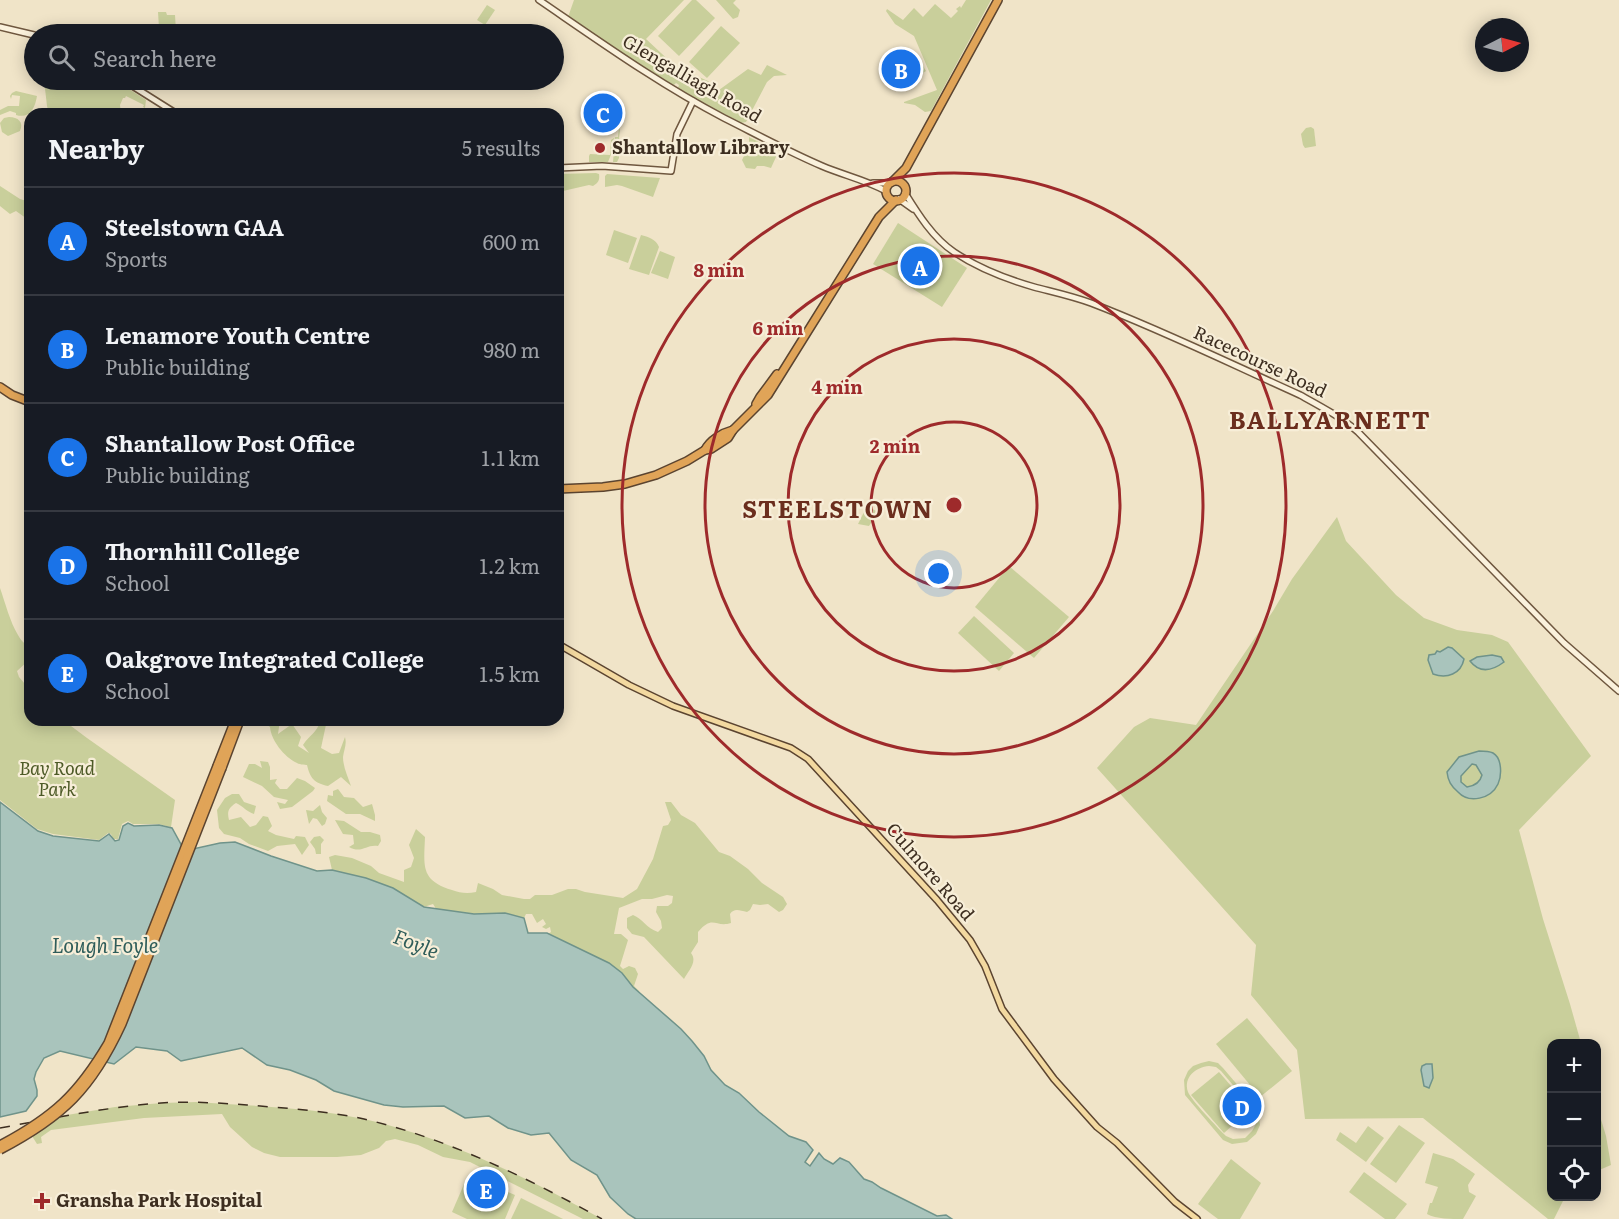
<!DOCTYPE html>
<html lang="en">
<head>
<meta charset="utf-8">
<style>
  body { margin:0; font-family:Literata,serif; background:#20242c; color:#f1f3f6 }
  .controls { position:absolute; right:18px; bottom:18px; display:grid; overflow:hidden; border-radius:12px; box-shadow:0 3px 15px #0003 }
  .controls button { width:54px; height:54px; display:grid; place-items:center; padding:0; border:0; border-bottom:2px solid #363941; background:#171b24; color:#f1f3f6; font:30px sans-serif }
  .compass { position:absolute; left:1475px; top:18px; width:54px; height:54px; border-radius:50%; background:#171b24; box-shadow:0 3px 15px #0003; rotate:84deg }
  .you { position:absolute; left:939px; top:574px; width:21px; height:21px; margin:-15px; border:4px solid #fff; border-radius:50%; background:#1a73e8; box-shadow:0 0 0 9px #1a73e833 }
  .badge { display:grid; place-items:center; width:39px; height:39px; border-radius:50%; background:#1a73e8; color:#fff; font-size:20px; font-weight:700 }
  .pin { position:absolute; translate:-50% -50%; border:3px solid #fff; box-shadow:0 2px 6px #0006 }
  .list { margin:0; padding:0; list-style:none }
  h2 { display:flex; justify-content:space-between; align-items:center; height:78px; margin:0; padding:0 24px; font-size:26px }
  h2 small { font-size:20px; font-weight:400; color:#9ea1a6 }
  .list li { display:grid; grid-template-columns:39px 1fr auto; gap:18px; align-items:center; box-sizing:border-box; height:108px; padding:0 24px; border-top:2px solid #363941 }
  .list b { display:block; font-size:22px; white-space:nowrap }
  .list p { margin:0; font-size:20px; white-space:nowrap; color:#9ea1a6 }
  .list em { font-size:20px; font-style:normal; color:#9ea1a6 }
  .icon { flex:none; width:33px; height:33px; fill:none; stroke:currentColor; stroke-width:2; stroke-linecap:round; stroke-linejoin:round }
  .map { position:relative; flex:none; width:1619px; height:1219px; overflow:hidden }
  .search { position:absolute; background:#171b24; box-shadow:0 3px 15px #0003; left:24px; top:24px; width:540px; height:66px; display:flex; align-items:center; gap:15px; box-sizing:border-box; padding:0 21px; border-radius:33px; color:#9ea1a6; font-size:22px }
  .panel { position:absolute; background:#171b24; box-shadow:0 3px 15px #0003; left:24px; top:108px; width:540px; height:618px; border-radius:18px }
  .map>svg:first-child { display:block }
</style>
</head>
<body>
<div class="map">
<svg width="1619" height="1219" viewBox="0 0 1619 1219">
  <rect width="100%" height="100%" fill="#f0e4c8"/>
  <g fill="#c9cf9b" fill-rule="evenodd">
    <path d="M574 0H684L646 39 676 67 708 81 719 90 748 69 761 75 767 65 787 75 774 76 767 82 746 122 741 123 706 105 678 88 679 85 676 83 674 85 664 81 568 17Z"/>
    <path d="M692 0H696L715 18 679 56 658 36Z"/>
    <path d="M716 0H736L733 3 740 10 738 17 733 19Z"/>
    <path d="M966 0H991L931 111 925 112 915 105 904 103V102L937 90 914 36 895 24 886 11 887 9 903 20 914 8 923 17 935 4 951 18 958 11 956 9 960 6 961 8Z"/>
    <path d="M487 5 495 10 485 25 477 20Z"/>
    <path d="M158 12H166L167 15H175L176 31H167V28H159Z"/>
    <path d="M721 26 740 43 707 78 689 62Z"/>
    <path d="M915 53 926 71 913 79 902 61Z"/>
    <path d="M44 80H120L123 81 121 84 146 100 145 108 143 107 144 105 126 96 125 98H123L120 105 121 114H49L47 106Z"/>
    <path d="M16 91 37 96C35 108 30 119 16 115V113L10 111 0 115V110L8 106H19L20 96 12 95 11 99 10 96 12 93Z"/>
    <path d="M9 117C18 117 24 122 20 131L8 136 2 132 0 123 4 118Z"/>
    <path d="M619 127 620 130 619 138 622 148 619 151V158L617 162H613L615 137H618Z"/>
    <path d="M1306 128 1311 127 1314 129 1316 146 1305 148 1303 145 1301 134Z"/>
    <path d="M749 137 776 151V157L771 168 764 166H757L755 169 746 168 742 160 749 146Z"/>
    <path d="M614 138 612 152 608 162H589V156L590 154 610 155 611 140Z"/>
    <path d="M596 173 599 174C600 180 598 183 593 186L589 185 563 191 561 194H558V174Z"/>
    <path d="M607 174 660 178 653 197 622 186 617 185 605 187V176Z"/>
    <path d="M0 186 20 199 30 202V221L16 211 10 214 0 206Z"/>
    <path d="M898 223 967 268 942 307 873 264Z"/>
    <path d="M614 230 637 238 628 263 606 255Z"/>
    <path d="M641 235C648 237 656 239 659 247L649 275 629 269Z"/>
    <path d="M660 251 675 257 668 279 651 273Z"/>
    <path d="M867 506 878 512 869 526 858 524Z"/>
    <path d="M1337 517 1346 541 1396 595 1424 618 1457 630 1492 635 1508 642 1591 756 1519 830 1543 919 1570 1004 1581 1043 1552 1044V1196L1565 1197 1554 1219H1548L1423 1118 1305 1119 1297 1050 1251 995 1256 945 1097 768 1134 727 1150 718 1196 725 1273 611 1292 579Z"/>
    <path d="M1009 566 1069 617 1034 658 975 607Z"/>
    <path d="M0 588C5 602 10 622 18 635 25 648 30 641 30 659L17 671 19 677 30 690V720H63L87 738 175 800 171 827 158 824H133L128 821 122 824 118 839H113L111 834 108 833 99 840 53 834 37 829 0 800Z"/>
    <path d="M974 616 1014 653 999 671 958 633Z"/>
    <path d="M257 720H280L278 734 292 724 301 737 298 746 309 753 303 745C310 734 316 734 321 720H327L321 748 332 754 339 753 345 737C347 745 344 749 343 757 343 767 348 777 351 786L341 777 328 786C314 783 310 778 307 765 306 765 297 764 297 763 284 757 271 740 270 727L263 721Z"/>
    <path d="M260 761 268 762 270 767V780L277 779 275 783 280 789H287L297 778 305 781 315 788 313 791 292 807 280 809 277 802 285 804 288 800 274 797 262 786 243 777 249 764H255L262 768Z"/>
    <path d="M338 789 344 797 354 798 363 807 372 804 375 815V821L360 814H346L327 801 328 795 333 796V791Z"/>
    <path d="M232 794H239L244 802 256 806 254 814C247 812 243 806 236 803 228 808 227 812 229 820L241 817 250 827 256 825 263 816 268 817 272 826 268 831 276 835 294 839 296 836 305 837 309 845 302 855 295 844 277 846 268 851 249 844 240 838 224 834 219 828 217 810 225 798Z"/>
    <path d="M665 802H671L681 815 695 823 719 852 730 856 748 869 762 883 783 897 787 904 783 910 779 912 768 904 760 905 753 904 750 910 747 912C739 910 734 908 730 914L731 923C715 928 713 914 698 932V942L691 953C698 962 688 971 684 979L644 937 632 934 627 928V918L633 915C643 919 646 928 658 932L662 928 661 921 656 912 657 906H668L672 903 673 896 667 895 652 899H642L619 908 614 934H621L628 940 620 966 623 969 629 966 635 968 638 974 634 986 639 991 640 999 541 941 535 933H538L545 936 551 932 550 927 546 929 542 927 546 924 543 919 537 923 532 914H526L524 918 490 916 452 911 440 915 433 904 424 907 393 888 366 878 332 870 329 857 335 855 352 858 371 866 379 873 404 882V870L411 867 414 858 409 845 416 829 425 837C424 866 420 880 452 890 460 893 467 894 476 892L478 883 493 889 502 895 524 899H530L535 895H552L568 889H576L585 892 623 898 637 889 653 859 663 826 668 825 671 820Z"/>
    <path d="M320 805 322 812 327 818 325 824 322 826 317 819 313 818 309 824 306 810 313 811Z"/>
    <path d="M335 820 344 821 361 832H370L380 835 381 841 378 846C366 844 362 854 349 847L354 844 353 835 343 834Z"/>
    <path d="M320 836 324 840 321 844V854H316L315 849 310 842 314 837Z"/>
    <path d="M1247 1018 1292 1071 1260 1097 1216 1044Z"/>
    <path d="M1209 1061 1218 1063 1223 1068 1258 1109 1260 1125 1256 1134 1247 1142 1232 1144 1223 1140 1185 1095 1184 1080 1188 1071 1193 1066 1201 1063ZM1209 1066 1216 1067 1221 1071 1255 1111 1256 1116V1124L1252 1131 1245 1138 1233 1139 1226 1136C1218 1128 1191 1100 1188 1092 1183 1077 1196 1067 1209 1066Z"/>
    <path d="M1219 1072 1251 1109 1224 1133 1191 1095Z"/>
    <path d="M196 1102C252 1106 309 1107 364 1119 448 1138 527 1178 602 1219H583L470 1162 443 1157 418 1145 395 1139 386 1141 379 1148 361 1155 337 1157H280L264 1153 252 1147 230 1127 222 1114 144 1118 51 1130 41 1137 42 1143 37 1144 32 1136 61 1116 115 1107 162 1103Z"/>
    <path d="M1596 1103 1606 1136 1611 1165 1597 1171Z"/>
    <path d="M1399 1125 1425 1143 1396 1183 1370 1164Z"/>
    <path d="M1368 1126 1384 1138 1366 1162 1336 1140 1340 1132 1356 1143Z"/>
    <path d="M1433 1153 1453 1159 1475 1174 1468 1185 1469 1192 1476 1196 1463 1219C1452 1219 1436 1219 1427 1214L1430 1203H1432L1438 1187 1425 1183Z"/>
    <path d="M1231 1159 1261 1183 1240 1219H1218L1198 1204Z"/>
    <path d="M1364 1172 1407 1204 1395 1219H1385L1349 1192Z"/>
    <path d="M468 1175 515 1195 505 1219H467L452 1212Z"/>
    <path d="M521 1198 563 1219H511Z"/>
  </g>
  <g fill="#a9c4bc" stroke="#6f938a" stroke-width="1.5" fill-rule="evenodd">
    <path d="M1448 647 1452 648 1464 659C1461 674 1447 679 1433 674L1428 660 1429 655 1435 654 1437 651 1440 652Z"/>
    <path d="M1492 655 1501 657 1504 662C1492 671 1480 674 1470 661L1477 657Z"/>
    <path d="M1479 751C1483 751 1489 751 1493 753 1502 758 1502 775 1498 784 1491 799 1469 804 1458 792 1451 786 1448 781 1447 772L1459 757ZM1472 764 1476 765 1482 775C1480 783 1474 786 1467 787L1461 782V776Z"/>
    <path d="M0 802 38 831 53 836 99 841 109 834 115 841 119 840 123 826 128 823 134 826 159 825 172 828 182 846 193 849 220 843 235 842 271 856 317 871 332 870 366 878 393 888 424 907 474 914 505 913 524 918 528 933H547L609 963 622 973 633 987 681 1029 692 1041 704 1056 711 1070 725 1085 739 1093 759 1112 789 1136 806 1142 813 1150 805 1162 810 1166 819 1153 824 1159 833 1164 840 1158 849 1162 864 1179 872 1182 881 1188 937 1216 946 1215 952 1219H636L628 1214 610 1197 597 1175 571 1160 549 1133 531 1135 508 1128 489 1116 465 1118 444 1106 403 1107 384 1105 334 1091 316 1080 290 1070 267 1065 242 1048 181 1061 167 1051 136 1047 114 1064 60 1051 44 1058 36 1072 34 1079 37 1090V1096L26 1111 0 1117Z"/>
    <path d="M1426 1064H1432L1433 1078 1429 1088 1424 1086 1421 1070 1422 1066Z"/>
  </g>
  <g fill="none" stroke-linecap="round" stroke-linejoin="round">
    <defs>
      <g id="secondary">
        <path d="M539 0C599 41 659 84 724 118 756 134 789 152 822 166 843 175 866 180 886 191"/>
        <path d="M0 27 34 35"/>
        <path d="M123 80 177 114"/>
        <path d="M558 168 602 166 671 171 677 134 693 101"/>
        <path d="M873 183H890"/>
        <path d="M905 193C918 214 933 238 954 252 978 268 1006 279 1034 287 1053 292 1072 296 1091 303 1162 330 1231 364 1300 395 1320 406 1341 417 1358 432L1564 643 1619 691"/>
        <path d="M899 199 913 209"/>
      </g>
      <path id="primary" d="M558 644 629 685 673 706 791 748 808 759 937 900 970 940 985 966 1002 1009 1054 1079 1097 1127 1117 1143 1175 1202 1197 1219"/>
      <g id="highway">
        <circle cx="896" cy="191" r="10"/>
        <path d="M892 182 906 168 998 0"/>
        <path d="M0 387 12 395 30 402"/>
        <path d="M756 404 760 397 777 374"/>
        <path d="M705 450C710 440 722 433 733 430"/>
        <path d="M558 489 603 487 625 484 656 475 687 461 705 450 711 449 728 438 733 430 768 395 879 217 896 200"/>
        <path d="M217 766 235 720"/>
        <path d="M222 768 240 720"/>
      </g>
    </defs>
    <use href="#secondary" stroke="#6f573f" stroke-width="8"/>
    <use href="#primary" stroke="#5b4430" stroke-width="8"/>
    <use href="#highway" stroke="#5b4430" stroke-width="10"/>
    <use href="#secondary" stroke="#faf1dc" stroke-width="5"/>
    <use href="#primary" stroke="#f3d9a0" stroke-width="5"/>
    <use href="#highway" stroke="#e0a458" stroke-width="7"/>
    <path stroke="#3d2e20" stroke-width="1.5" stroke-dasharray="10 10" stroke-linecap="butt" d="M0 1128C54 1118 107 1107 161 1103 190 1101 219 1103 247 1105 285 1108 327 1111 364 1119 449 1139 527 1178 602 1219"/>
    <defs>
      <g id="highway-bridge">
        <path d="M0 1145C53 1117 78 1094 108 1043L217 766"/>
        <path d="M0 1150C63 1117 92 1089 122 1024L222 768"/>
      </g>
    </defs>
    <use href="#highway-bridge" stroke="#5b4430" stroke-width="10" stroke-linecap="butt"/>
    <use href="#highway-bridge" stroke="#e0a458" stroke-width="7"/>
  </g>
  <g fill="none" stroke="#9e2a2b" stroke-width="3">
    <circle cx="954" cy="505" r="83"/>
    <circle cx="954" cy="505" r="166"/>
    <circle cx="954" cy="505" r="249"/>
    <circle cx="954" cy="505" r="332"/>
  </g>
  <g fill="#9e2a2b" stroke="#f7eed8" stroke-width="2">
    <circle cx="600" cy="148" r="6"/>
    <path d="M39 1192h6v6h6v6h-6v6h-6v-6h-6v-6h6z"/>
  </g>
  <g text-anchor="middle" stroke-width="4.5" stroke-linejoin="round" paint-order="stroke">
    <g font-size="18" fill="#3d2e20" stroke="#f7eed8">
      <text transform="translate(692 79) rotate(30)" y="6">Glengalliagh Road</text>
      <text transform="translate(1260 362) rotate(25)" y="6">Racecourse Road</text>
      <text transform="translate(930 872) rotate(49)" y="6">Culmore Road</text>
    </g>
    <g font-size="18" font-weight="bold" fill="#3d2e20" stroke="#f7eed8" text-anchor="start">
      <text x="612" y="154">Shantallow Library</text>
      <text x="56" y="1207">Gransha Park Hospital</text>
    </g>
    <g font-size="18" font-style="italic" fill="#4d5a26" stroke="#f7eed8">
      <text x="57" y="775">Bay Road<tspan x="57" dy="21">Park</tspan></text>
    </g>
    <g font-size="20" font-style="italic" fill="#2f5d5a" stroke="#f7eed8">
      <text transform="translate(416 944) rotate(21)" y="7">Foyle</text>
      <text x="105" y="953">Lough Foyle</text>
    </g>
    <g font-size="24" font-weight="bold" letter-spacing="1.5" fill="#6b2e1e" stroke="#f7eed8">
      <text x="1330" y="429">BALLYARNETT</text>
      <text x="838" y="518">STEELSTOWN</text>
    </g>
  </g>
  <circle cx="954" cy="505" r="9" fill="#9e2a2b" stroke="#f7eed8" stroke-width="3"/>
  <g font-size="18" text-anchor="middle" font-weight="bold" fill="#9e2a2b" stroke="#f7eed8" stroke-width="4.5" stroke-linejoin="round" paint-order="stroke">
    <text x="719" y="277">8 min</text>
    <text x="778" y="335">6 min</text>
    <text x="837" y="394">4 min</text>
    <text x="895" y="453">2 min</text>
  </g>
</svg>
<div class="controls">
<button>+</button>
<button>−</button>
<button><svg class="icon" aria-label="locate" viewBox="0 0 24 24"><circle cx="12" cy="12" r="6"/><path d="M12 2v4M12 18v4M2 12h4M18 12h4"/></svg></button>
</div>
<svg class="compass" viewBox="-18 -18 36 36"><path d="M0-13l5 13h-10z" fill="#e53935"/><path d="M0 13l5-13h-10z" fill="#9ea1a6"/></svg>
<div class="you"></div>
<div class="pin badge" style="left:920px;top:266px">A</div>
<div class="pin badge" style="left:901px;top:69px">B</div>
<div class="pin badge" style="left:603px;top:113px">C</div>
<div class="pin badge" style="left:1242px;top:1106px">D</div>
<div class="pin badge" style="left:486px;top:1189px">E</div>
<div class="search"><svg class="icon" aria-label="search" viewBox="0 0 24 24"><circle cx="10" cy="10" r="6"/><path d="M15 15l6 6"/></svg>Search here</div>
<section class="panel">
<h2>Nearby<small>5 results</small></h2>
<ul class="list">
<li><span class="badge">A</span><div><b>Steelstown GAA</b><p>Sports</p></div><em>600 m</em></li>
<li><span class="badge">B</span><div><b>Lenamore Youth Centre</b><p>Public building</p></div><em>980 m</em></li>
<li><span class="badge">C</span><div><b>Shantallow Post Office</b><p>Public building</p></div><em>1.1 km</em></li>
<li><span class="badge">D</span><div><b>Thornhill College</b><p>School</p></div><em>1.2 km</em></li>
<li><span class="badge">E</span><div><b>Oakgrove Integrated College</b><p>School</p></div><em>1.5 km</em></li>
</ul>
</section>
</div>
</body>
</html>
